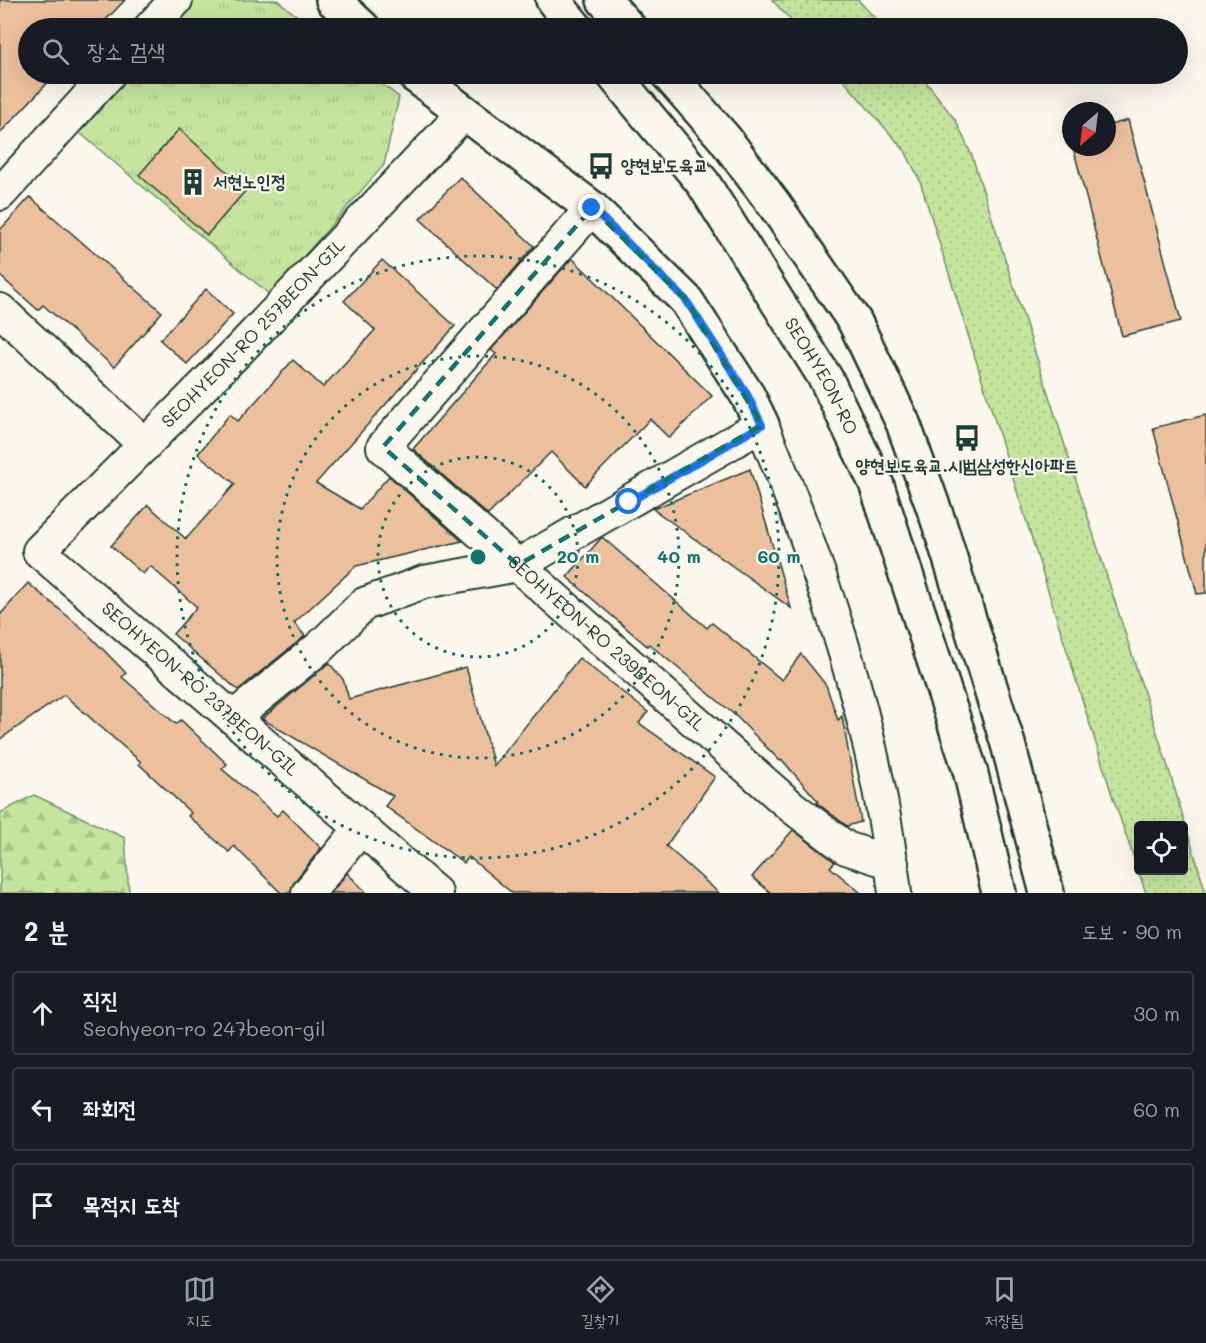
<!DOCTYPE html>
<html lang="ko">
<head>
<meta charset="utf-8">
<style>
  body { margin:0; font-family:Mali,"Poor Story",sans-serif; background:#20242c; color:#f1f3f6 }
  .controls { position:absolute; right:18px; bottom:18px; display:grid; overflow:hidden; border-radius:6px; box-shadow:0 6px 24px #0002 }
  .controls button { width:54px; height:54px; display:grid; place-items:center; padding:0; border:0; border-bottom:2px solid #363941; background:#171b24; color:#f1f3f6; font:30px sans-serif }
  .compass { position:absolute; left:1062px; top:102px; width:54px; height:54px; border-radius:50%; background:#171b24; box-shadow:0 6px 24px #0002; rotate:208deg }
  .stop { position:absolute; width:18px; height:18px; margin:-14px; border:4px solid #1a73e8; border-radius:50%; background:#fff }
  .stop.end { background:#1a73e8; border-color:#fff; box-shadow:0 2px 6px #0008 }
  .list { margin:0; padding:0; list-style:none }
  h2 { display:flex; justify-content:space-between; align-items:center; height:78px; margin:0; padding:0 24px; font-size:26px }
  h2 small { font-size:20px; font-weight:400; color:#9ea1a6 }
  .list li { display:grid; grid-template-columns:39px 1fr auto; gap:18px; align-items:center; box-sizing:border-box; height:84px; margin:0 12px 12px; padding:0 12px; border:2px solid #363941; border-radius:6px }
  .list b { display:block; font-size:22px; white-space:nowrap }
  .list p { margin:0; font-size:20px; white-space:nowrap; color:#9ea1a6 }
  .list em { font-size:20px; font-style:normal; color:#9ea1a6 }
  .icon { flex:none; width:33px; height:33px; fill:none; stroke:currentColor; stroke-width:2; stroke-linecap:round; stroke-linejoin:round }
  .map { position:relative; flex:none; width:1206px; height:893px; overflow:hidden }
  .search { position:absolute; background:#171b24; box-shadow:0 6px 24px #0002; left:18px; right:18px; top:18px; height:66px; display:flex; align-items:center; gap:15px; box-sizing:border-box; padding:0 21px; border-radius:33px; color:#9ea1a6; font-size:22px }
  .sheet { height:366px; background:#171b24 }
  nav { display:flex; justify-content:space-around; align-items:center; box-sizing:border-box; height:84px; border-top:2px solid #363941; background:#171b24; font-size:16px; color:#9ea1a6 }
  nav a { display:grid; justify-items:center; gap:3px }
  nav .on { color:#92a19f }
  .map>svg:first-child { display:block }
</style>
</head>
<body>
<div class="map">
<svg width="1206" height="893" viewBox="0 0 1206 893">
  <defs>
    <pattern id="grass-dots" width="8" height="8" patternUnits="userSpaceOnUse" patternTransform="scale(1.5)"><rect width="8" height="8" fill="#c5e59e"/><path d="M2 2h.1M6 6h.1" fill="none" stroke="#a9c589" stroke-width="1.8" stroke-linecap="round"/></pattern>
    <pattern id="forest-firs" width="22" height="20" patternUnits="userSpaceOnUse" patternTransform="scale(1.5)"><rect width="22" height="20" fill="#c5e59e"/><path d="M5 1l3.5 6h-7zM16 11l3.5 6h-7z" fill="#a9c589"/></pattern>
    <pattern id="park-tufts" width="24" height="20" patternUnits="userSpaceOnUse" patternTransform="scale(1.5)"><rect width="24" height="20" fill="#c5e59e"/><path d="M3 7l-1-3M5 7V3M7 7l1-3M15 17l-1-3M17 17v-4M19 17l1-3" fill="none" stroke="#a9c589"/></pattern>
  </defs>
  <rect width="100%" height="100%" fill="#fbf7ec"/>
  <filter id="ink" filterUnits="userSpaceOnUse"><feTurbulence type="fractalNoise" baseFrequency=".0167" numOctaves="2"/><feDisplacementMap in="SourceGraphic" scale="12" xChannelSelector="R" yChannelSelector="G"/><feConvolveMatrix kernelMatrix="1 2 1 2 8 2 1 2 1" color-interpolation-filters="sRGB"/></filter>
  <g filter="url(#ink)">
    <g fill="url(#grass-dots)" stroke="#729169" stroke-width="1.5" fill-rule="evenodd">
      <path d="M772 0H858L884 28H798Z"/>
      <path d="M838 74H920L956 121 972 156 1169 770 1206 893H1146L1112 795 920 181 905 151ZM1138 826H1184V870H1138Z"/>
    </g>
    <path fill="url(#forest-firs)" stroke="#729169" stroke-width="1.5" d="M34 795 125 838 129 893H0V813Z"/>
    <g fill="url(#park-tufts)" stroke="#729169" stroke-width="1.5">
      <path d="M190 0H277L312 28H167Z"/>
      <path d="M130 74H369L399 97 384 165 270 295 80 133Z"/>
    </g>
    <g fill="#edc09d" stroke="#1f3d34" stroke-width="1.5">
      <path d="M0 0H125L98 28H28V74H56L0 133Z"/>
      <path d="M1128 120 1181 321 1122 336 1073 147H1107V126Z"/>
      <path d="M179 129 247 189 207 235 139 175Z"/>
      <path d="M460 177 534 246 497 290 420 219Z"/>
      <path d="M30 197 162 312 114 367 43 305 38 310 0 276V230Z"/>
      <path d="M572 258 712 396 669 438 650 419 585 486 551 452 488 515 413 449 496 354 491 350Z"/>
      <path d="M382 260 455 326 316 483 360 509 389 476 462 541 356 566 294 623 305 636 238 690 173 634 197 607 150 566 143 574 111 546 148 505 186 539 235 484 198 454 230 414 238 421 293 360 323 387 375 330 344 301Z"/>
      <path d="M206 289 233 314 187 364 160 340Z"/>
      <path d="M1206 415V593L1197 594 1153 428Z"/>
      <path d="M750 469 791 608 653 509Z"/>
      <path d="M602 537 707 628 712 623 782 680 801 654 826 685 838 720 842 716 861 822 847 826 817 803 818 801 782 760 780 761 736 716 649 644 647 646 567 577Z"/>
      <path d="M28 583 83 629 126 673 122 677 176 724 181 720 227 764 222 769 277 816 283 810 321 848 294 882 290 893H281L234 846 229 852 188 816 191 813 139 764 141 762 64 695 0 739V615Z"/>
      <path d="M579 658 648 712 639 723 715 777 666 846 719 893H512L469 857 464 863 385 806 393 796 262 719 329 663 343 679 349 699 466 667 494 766Z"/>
      <path d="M793 830 835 862 830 867 861 893H771L752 877Z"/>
      <path d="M347 873 367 893H331Z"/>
    </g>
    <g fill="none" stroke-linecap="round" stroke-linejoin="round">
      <defs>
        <g id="minor">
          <path d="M150 28 176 0"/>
          <path d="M0 194 109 74"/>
          <path id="s1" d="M592 208 383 447 792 807 846 848 892 863"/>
          <path d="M0 310 145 445"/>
          <path d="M233 718 320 647 364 604 424 582 518 565 762 425C825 577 877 729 895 893"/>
          <path d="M361 828 436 893"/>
          <path id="s2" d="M308 893 361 828 39 551 239 350 464 113"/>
        </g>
        <g id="tertiary">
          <path d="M333 0 363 28"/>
          <path d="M413 74 592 208 686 300 748 396 762 425"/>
        </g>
        <g id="primary">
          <path d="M553 0 576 28"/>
          <path d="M604 0 629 28"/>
          <path id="s3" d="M613 74 703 183 826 379 876 483 970 770 999 893"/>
          <path d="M668 74 725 139 776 207 855 322 903 423 939 523 1008 744 1047 893"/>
        </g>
      </defs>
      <use href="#minor" stroke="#1f3d34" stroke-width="36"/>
      <use href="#tertiary" stroke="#1f3d34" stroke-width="38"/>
      <use href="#primary" stroke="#1f3d34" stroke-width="38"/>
      <use href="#minor" stroke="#fbf7ec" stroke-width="32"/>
      <use href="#tertiary" stroke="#fbf7ec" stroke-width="33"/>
      <use href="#primary" stroke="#fbf7ec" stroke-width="33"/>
    </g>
  </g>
  <g fill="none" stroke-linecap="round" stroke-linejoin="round" filter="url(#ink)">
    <path stroke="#1a73e8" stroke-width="8" d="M592 208 686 300 748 396 762 425 629 502"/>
  </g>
  <path fill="none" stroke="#0f766e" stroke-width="4.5" stroke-dasharray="12 8" stroke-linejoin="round" d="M592 208 686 300 762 425 518 565 383 447Z"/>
  <g fill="none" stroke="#0f766e" stroke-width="3" stroke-dasharray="3 6">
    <circle cx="478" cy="557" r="100"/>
    <circle cx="478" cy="557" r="201"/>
    <circle cx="478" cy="557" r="301"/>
  </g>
  <defs>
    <symbol id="bus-bare" viewBox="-9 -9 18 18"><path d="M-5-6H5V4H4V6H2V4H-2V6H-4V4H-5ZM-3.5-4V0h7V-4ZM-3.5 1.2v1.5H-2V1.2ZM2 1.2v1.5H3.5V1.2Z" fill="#1f3d34" stroke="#fbf7ec" stroke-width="2.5" paint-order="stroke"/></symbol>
    <symbol id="building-bare" viewBox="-9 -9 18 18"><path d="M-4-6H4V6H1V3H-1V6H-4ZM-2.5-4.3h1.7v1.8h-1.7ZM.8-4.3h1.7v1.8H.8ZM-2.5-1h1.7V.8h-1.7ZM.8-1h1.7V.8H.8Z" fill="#1f3d34" stroke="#fbf7ec" stroke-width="2.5" paint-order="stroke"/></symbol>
  </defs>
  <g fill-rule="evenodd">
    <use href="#bus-bare" x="582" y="147" width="38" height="38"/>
    <use href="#building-bare" x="174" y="163" width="38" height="38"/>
    <use href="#bus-bare" x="948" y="419" width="38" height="38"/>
  </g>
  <g text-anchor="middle" stroke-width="4.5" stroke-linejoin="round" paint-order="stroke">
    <g font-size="18" font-weight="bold" fill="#1f3d34" stroke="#fbf7ec" text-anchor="start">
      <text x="621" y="172">양현보도육교</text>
      <text x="213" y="188">서현노인정</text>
      <text x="967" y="472" text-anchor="middle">양현보도육교.시범삼성한신아파트</text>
    </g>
    <g font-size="18" fill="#1f3d34" stroke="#fbf7ec">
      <text dy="6" stroke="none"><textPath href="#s2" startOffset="814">SEOHYEON-RO 257BEON-GIL</textPath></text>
      <text dy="6" stroke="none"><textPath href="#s3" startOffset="368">SEOHYEON-RO</textPath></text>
      <text dy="6" stroke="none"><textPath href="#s1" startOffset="615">SEOHYEON-RO 239BEON-GIL</textPath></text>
      <text transform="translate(200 689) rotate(41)" y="6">SEOHYEON-RO 237BEON-GIL</text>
    </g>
  </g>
  <circle cx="478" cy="557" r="9" fill="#0f766e" stroke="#fbf7ec" stroke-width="3"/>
  <g font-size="18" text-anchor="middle" font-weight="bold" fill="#0f766e" stroke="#fbf7ec" stroke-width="4.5" stroke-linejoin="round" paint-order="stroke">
    <text x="578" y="563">20 m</text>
    <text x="679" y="563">40 m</text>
    <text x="779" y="563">60 m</text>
  </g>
</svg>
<div class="controls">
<button><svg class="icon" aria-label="locate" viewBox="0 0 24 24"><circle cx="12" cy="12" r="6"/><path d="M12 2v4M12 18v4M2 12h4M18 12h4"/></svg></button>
</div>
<svg class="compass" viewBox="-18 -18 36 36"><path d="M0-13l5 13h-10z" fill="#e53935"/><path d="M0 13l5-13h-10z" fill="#9ea1a6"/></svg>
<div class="stop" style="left:629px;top:502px"></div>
<div class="stop end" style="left:592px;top:208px"></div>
<div class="search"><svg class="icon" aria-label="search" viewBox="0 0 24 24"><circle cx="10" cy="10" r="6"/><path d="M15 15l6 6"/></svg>장소 검색</div>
</div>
<section class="sheet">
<h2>2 분<small>도보 · 90 m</small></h2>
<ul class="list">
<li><svg class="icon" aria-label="ahead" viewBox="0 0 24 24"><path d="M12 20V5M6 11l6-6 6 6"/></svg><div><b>직진</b><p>Seohyeon-ro 247beon-gil</p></div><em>30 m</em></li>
<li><svg class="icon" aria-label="left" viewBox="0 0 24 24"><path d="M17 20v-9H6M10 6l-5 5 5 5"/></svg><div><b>좌회전</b></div><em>60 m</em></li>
<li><svg class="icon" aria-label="arrive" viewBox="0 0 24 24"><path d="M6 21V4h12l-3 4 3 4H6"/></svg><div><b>목적지 도착</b></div></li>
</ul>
</section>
<nav>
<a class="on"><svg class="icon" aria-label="map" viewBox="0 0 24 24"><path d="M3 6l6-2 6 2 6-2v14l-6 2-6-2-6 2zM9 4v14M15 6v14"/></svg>지도</a>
<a><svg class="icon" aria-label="directions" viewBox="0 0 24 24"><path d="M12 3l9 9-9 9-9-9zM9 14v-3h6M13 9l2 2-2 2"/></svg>길찾기</a>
<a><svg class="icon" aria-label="saved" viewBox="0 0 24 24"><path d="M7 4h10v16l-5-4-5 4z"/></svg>저장됨</a>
</nav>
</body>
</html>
